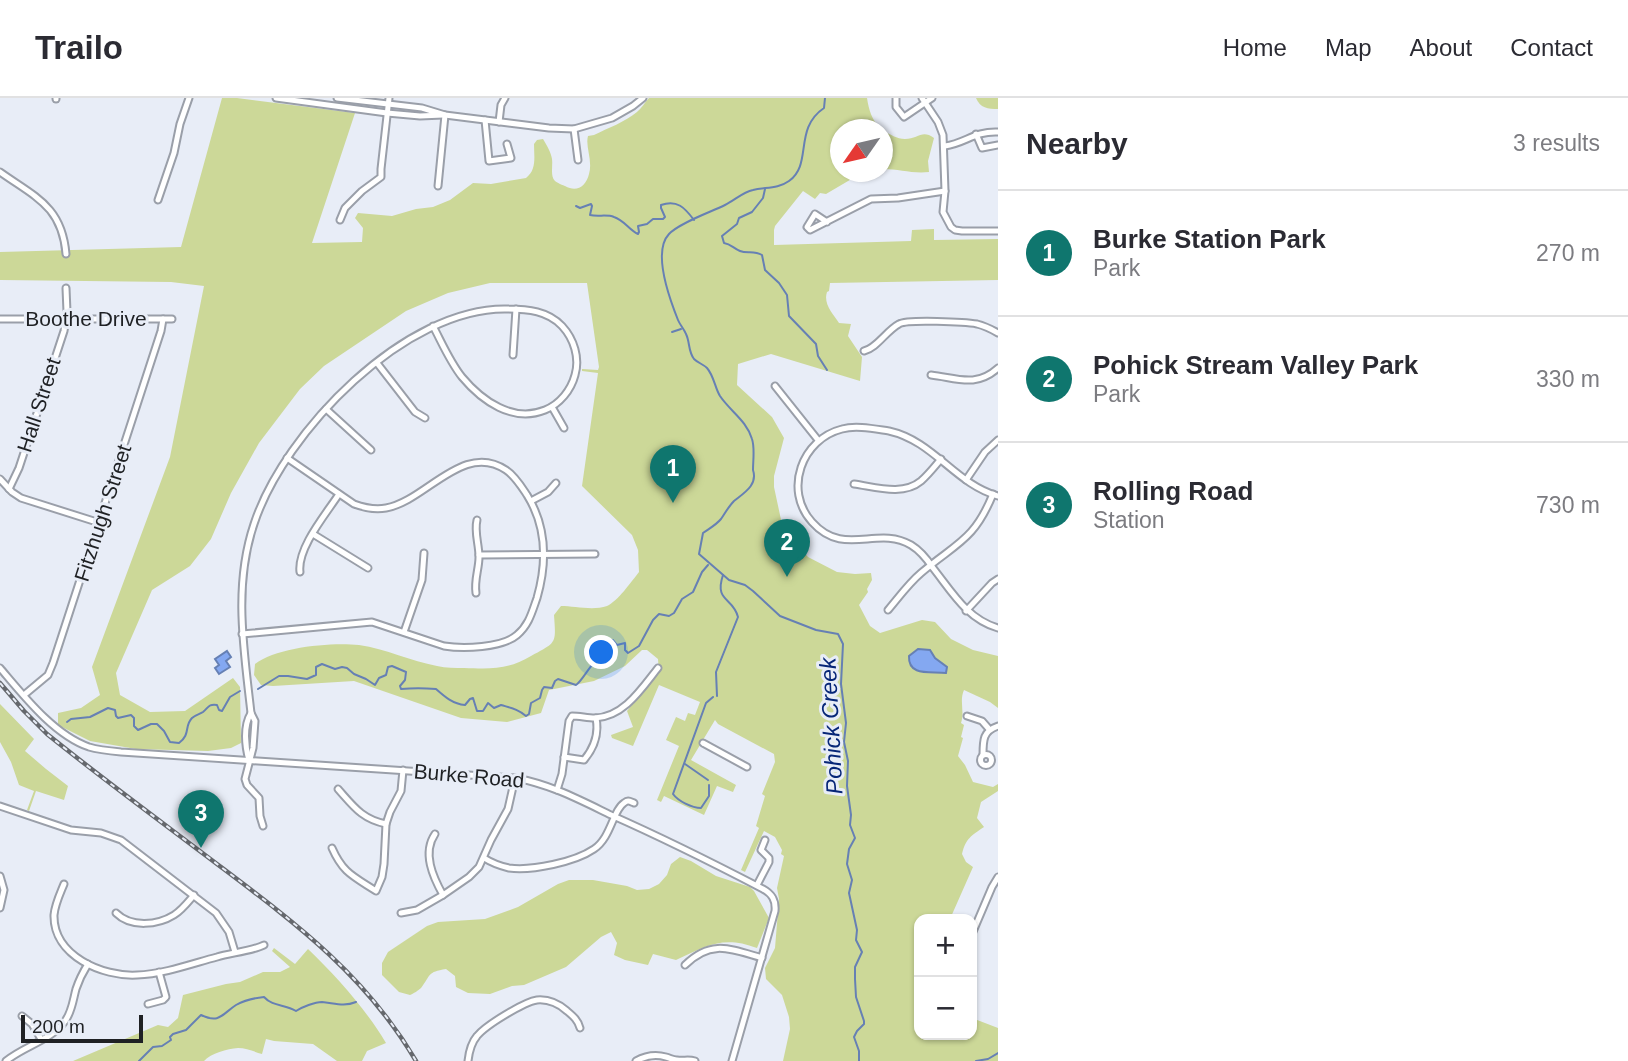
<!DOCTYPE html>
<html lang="en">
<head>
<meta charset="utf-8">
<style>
  body { margin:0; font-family:Helvetica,sans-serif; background:#f2f2f3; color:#2b2b33 }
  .controls { position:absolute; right:21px; bottom:21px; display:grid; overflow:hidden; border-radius:14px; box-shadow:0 2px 5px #0004 }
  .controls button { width:63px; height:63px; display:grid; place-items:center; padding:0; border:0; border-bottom:2px solid #e1e1e2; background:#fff; color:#2b2b33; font:35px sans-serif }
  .compass { position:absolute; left:830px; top:21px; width:63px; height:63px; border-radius:50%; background:#fff; box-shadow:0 2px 5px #0004; rotate:236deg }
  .scale { position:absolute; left:21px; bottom:18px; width:122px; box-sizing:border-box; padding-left:7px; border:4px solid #1f2124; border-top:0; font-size:19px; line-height:24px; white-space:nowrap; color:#1f2124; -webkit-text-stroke:5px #e8edf7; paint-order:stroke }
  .you { position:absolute; left:602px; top:555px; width:24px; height:24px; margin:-18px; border:5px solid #fff; border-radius:50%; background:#1a73e8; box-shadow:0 0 0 10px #1a73e833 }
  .badge { display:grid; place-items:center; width:46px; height:46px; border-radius:50%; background:#0f766e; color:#fff; font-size:23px; font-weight:700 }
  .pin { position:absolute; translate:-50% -58px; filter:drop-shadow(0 2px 4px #0008) }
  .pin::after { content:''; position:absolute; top:37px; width:24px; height:21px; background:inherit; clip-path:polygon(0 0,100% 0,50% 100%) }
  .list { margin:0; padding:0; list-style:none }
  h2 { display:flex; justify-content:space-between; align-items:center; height:91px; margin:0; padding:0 28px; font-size:30px }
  h2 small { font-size:23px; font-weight:400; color:#7c7c81 }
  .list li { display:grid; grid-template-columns:46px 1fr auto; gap:21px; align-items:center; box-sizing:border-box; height:126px; padding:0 28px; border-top:2px solid #e1e1e2 }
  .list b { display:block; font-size:26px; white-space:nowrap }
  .list p { margin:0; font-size:23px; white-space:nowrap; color:#7c7c81 }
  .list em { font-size:23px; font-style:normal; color:#7c7c81 }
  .map { position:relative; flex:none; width:998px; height:963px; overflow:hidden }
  header { display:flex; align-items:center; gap:42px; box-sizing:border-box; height:98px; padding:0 35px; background:#fff; border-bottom:2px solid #e1e1e2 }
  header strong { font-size:33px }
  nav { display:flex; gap:38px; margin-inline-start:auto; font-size:24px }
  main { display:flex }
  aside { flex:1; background:#fff }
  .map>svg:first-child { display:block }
</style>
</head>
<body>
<header>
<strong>Trailo</strong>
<nav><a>Home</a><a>Map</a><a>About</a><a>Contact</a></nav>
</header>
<main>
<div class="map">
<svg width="998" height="963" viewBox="0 0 998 963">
  <rect width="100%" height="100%" fill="#e8edf7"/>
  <g fill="#ccd898">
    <path d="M222 0H237L355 15 312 145 362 144 363 130 355 120 358 115 392 118 416 111 433 109 450 102 473 85 491 86 526 80C537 72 534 58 534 46L537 42 543 41C547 48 551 54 552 61 553 68 550 78 555 83 556 84 564 88 565 88 577 95 586 88 589 76 593 62 585 49 588 38L594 37C608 30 625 24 637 14 642 10 644 5 649 0H867C869 13 872 21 880 31L841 32V74H869L860 76 826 96 820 95 815 101 803 93 775 128 774 132V147L911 143 912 132 934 131V142L998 141V182L830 185 829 193 827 194C823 206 833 216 839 225L851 226 848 238 862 259 860 283 771 256 738 266 737 287 772 319 784 340 774 378V389L783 431 808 459 837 474 855 476 871 475 872 482 867 491 868 494 859 507 870 528 880 535 922 522 935 524 951 541 973 552 998 558V610L990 604 964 592C959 603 965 614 961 625L964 627 961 639 963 640 958 658 965 667 973 684 993 689 998 686V693L981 704 977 720 984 729C971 738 966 740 962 756L966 764 973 769 950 821H919V937H972V920L998 930V963H783L790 931 789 919 782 897 766 881 765 870 775 850 779 801 777 790 784 758 781 756 782 752 775 739 764 733 745 774 741 772 759 730 756 728 765 698 762 696 775 664 774 656 718 626 715 622 691 662 736 687 733 694 717 688 704 717 664 698 661 704 657 702 679 648 666 642 676 619 685 623 688 615 695 617 700 604 659 587 633 648 612 640 611 637 633 629 627 613 659 574 658 561 647 552H642L625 568 594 583 549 592 541 615 507 624 461 620 354 583 273 588 261 587 254 577 255 566C277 549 331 544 359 547 386 551 411 563 437 568 446 570 455 570 464 570 490 571 508 572 531 558 557 544 556 546 554 517L561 508C574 508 593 513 607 508 618 503 631 484 639 474L638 452 632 437 582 388 598 275 582 273V271L598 272 599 269 587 185H490L448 195 406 213 324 268 300 291 259 345 231 395 211 441 190 468 152 492 116 575 120 597 150 614 185 613 233 580 240 589 241 645 231 650 208 653 136 651 90 643 58 627V615L81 610 100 597 92 569 170 359 204 188 171 184 0 182V154L181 149Z"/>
    <path d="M976 0H998V11C988 11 980 10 976 0Z"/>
    <path d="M883 33C890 36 897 41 905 41 918 41 922 31 934 40L928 63 929 74C913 76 899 71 883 71Z"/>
    <path d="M0 606 34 641 25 653 46 671 68 688 64 702 36 693 29 713 27 712 34 693 19 687 11 664 0 644Z"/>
    <path d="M680 759 691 763 716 778 750 789 754 793 769 820 757 850C723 837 706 848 676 862L653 856 648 867 625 862 614 857 617 845 611 834 601 839 566 869 524 887 512 888 490 896 468 895 456 889 455 878 446 871C427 874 431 877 421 890 419 892 413 896 410 897L399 894 382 877V865L388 854 427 828 438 824 485 821 518 809 558 786 569 782H593L627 788 637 792 649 791 659 786 667 777 671 766Z"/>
    <path d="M274 850 295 866 308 851C337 879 365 910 386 945L367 953 362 963H337L313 946 274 943 266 941 262 956C255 954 246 950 238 950 227 951 211 955 204 963H73L158 927 168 929 178 920 183 897 226 886 240 884 263 874H280L290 869 272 853Z"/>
  </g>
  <g fill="#84a8f1" stroke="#6680b4" stroke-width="2">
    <path d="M918 551 930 552 935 560 947 569 946 575C931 573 908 579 909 558Z"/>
    <path d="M227 553 231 559 226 563 230 569 219 576 215 570 219 567 215 561Z"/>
  </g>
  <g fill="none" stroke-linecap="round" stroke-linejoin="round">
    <g stroke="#6680b4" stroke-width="2">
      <path d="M825 0 824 10C793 31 813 66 789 83 778 91 765 89 753 92 743 94 735 102 725 107 711 114 679 125 669 136 652 154 670 202 678 222 680 227 684 231 686 236 690 244 688 253 694 261 698 265 703 266 707 270 714 278 715 290 720 298 730 313 747 323 752 341 755 350 753 362 753 372 758 387 744 395 734 403 729 408 725 415 721 421 716 427 710 430 703 435L699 456 729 482 745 487 753 493 780 518 816 532 838 536 843 546 841 586 846 625 844 644 848 663 847 688 851 717 850 727 855 740 849 751 847 766 852 782 849 795 857 832 856 842 862 854 855 869V881L856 899 864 923V926L857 933 854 939 859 953V963"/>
      <path d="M765 91 763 100 752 114 739 120 737 126 722 138 724 145C731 146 733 150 740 153 747 156 754 152 762 157L765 172 779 185 787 197 789 218 816 246 818 258 827 272"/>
      <path d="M576 108 580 110 591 106 592 108 590 117C598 119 607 116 614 119 624 122 629 132 638 136L639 134 638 128 647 126 653 121H663L665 119 661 110V107C677 101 685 110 694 122"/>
      <path d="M672 234 681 231"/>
      <path d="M258 591 279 578H288L307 581 316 577V569L322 566 335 571 342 569 347 570 354 576 366 581 375 587 379 580 386 577 388 569 392 568 406 574 405 582 400 588 401 591C412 590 424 590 436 591 445 599 453 606 465 607L470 601 473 600 477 613H483L488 605 494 610 501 607C511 610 518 611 526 618L529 616 531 605 540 600 542 592 544 589 552 590 555 583 558 581 576 587C581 584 588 571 593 566L589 558 591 555 603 554C607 549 604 544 613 542L617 547 625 545V552L628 555 639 548 653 522 659 516 669 518 674 515 682 501 693 494 702 474 708 467"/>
      <path d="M717 598 716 574 738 519C733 499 714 504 723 477"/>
      <path d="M67 624 71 621 90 619 108 610 115 612 116 618 118 620 131 617 134 620V628L138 632 151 626H157L164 633 170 644 179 645C191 636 184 628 192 620 195 617 200 616 203 614 209 609 208 606 217 607L219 612 222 613 230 599 240 593"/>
      <path d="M685 666 708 682"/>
      <path d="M709 687V698L701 710C692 710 678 703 673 696L706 605 713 599"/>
      <path d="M139 963 153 949 162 948 171 942 170 939 173 936 186 932 201 917C220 926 222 916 236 907 245 902 254 900 264 899 273 909 285 906 296 913 302 909 315 904 322 904 334 905 344 909 356 904"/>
      <path d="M976 963 988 961 998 955"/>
    </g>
    <defs>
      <g id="minor">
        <path d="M56 0V1"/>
        <path d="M276 0 387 15 420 18 443 17"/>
        <path d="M337 0 422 10 445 17 549 30 574 31 612 20 633 8 643 0"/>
        <path d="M896 0V9L904 19 932 0"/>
        <path d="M922 0 938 24 943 37 945 93 943 114 951 129 955 132 962 133H998"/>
        <path d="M485 22 489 63 511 60 507 46"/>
        <path d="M499 24 501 7 505 0"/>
        <path d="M574 31 578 62"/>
        <path d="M976 36 982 50 998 47"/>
        <path d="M945 48C966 45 974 33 998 34"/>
        <path d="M0 74C35 99 62 108 66 156"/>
        <path d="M438 88 445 17"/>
        <path d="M158 102 174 55 180 26 189 0"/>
        <path d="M340 122 345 110 362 93 381 79V71L389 0"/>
        <path d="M827 124 815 116 807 129 810 132 871 101 898 100 945 93"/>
        <path d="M0 221H172"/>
        <path d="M864 253C877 250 886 233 899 226 907 221 966 224 977 226 985 228 991 231 998 235"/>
        <path d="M513 257 516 211"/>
        <path d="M377 265 415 314 425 320"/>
        <path d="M931 277C957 280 976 290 998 270"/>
        <path d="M775 288 818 342"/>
        <path d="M552 309 564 330"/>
        <path d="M326 311 371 352"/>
        <path d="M0 381 12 394 21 400 100 425"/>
        <path d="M966 382 985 354 998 342"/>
        <path d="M854 386C876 389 903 398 921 383 929 376 935 368 941 361"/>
        <path d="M9 391 19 370 64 233 67 214 66 190"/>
        <path d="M998 398C955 386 934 343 889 333 875 331 856 327 842 331 802 341 783 392 812 424 844 460 877 427 911 447 921 453 927 461 933 470 952 494 967 521 998 530"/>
        <path d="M531 403 548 394 556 385"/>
        <path d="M313 436 368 470"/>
        <path d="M479 457 595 456"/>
        <path d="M300 474C297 450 326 416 339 396"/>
        <path d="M476 495C474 482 479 471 479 459 479 446 474 434 477 422"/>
        <path d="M888 512C899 499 909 485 921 475 956 445 974 443 993 396"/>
        <path d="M966 513 992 485 998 481"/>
        <path d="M404 534 422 482 424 455"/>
        <path d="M242 536 372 524 444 548C463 551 502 550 517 537 529 527 532 514 537 500 547 465 547 429 527 397 521 388 515 378 506 372 463 343 426 403 386 410 375 412 365 410 354 406L287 360"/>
        <path d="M0 570C23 597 54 637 89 649 99 652 110 653 121 654L515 680C550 686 580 702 611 717 663 740 713 765 763 791 772 796 776 802 775 813L732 963"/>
        <path d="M24 597 48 577 53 565 161 233 163 221"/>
        <path d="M967 618 982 623 989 631"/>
        <path d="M703 645 747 669"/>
        <circle cx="986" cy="662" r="5.5"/>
        <path d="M983 657C983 642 983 633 998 628"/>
        <path d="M564 659 584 662C594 650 599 635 596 620"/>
        <path d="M249 662C245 648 243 628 251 615"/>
        <path d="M338 691C354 709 362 721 386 726"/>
        <path d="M557 692 562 676 569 623 572 618C580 618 587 620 595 620 624 619 642 590 658 570"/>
        <path d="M0 708 71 732 101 735 121 742 216 815 229 834 235 854"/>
        <path d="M263 728 260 718 259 700 247 687 245 681 253 650 255 623 251 615C244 552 233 488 254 426 284 334 406 208 508 211 528 211 548 213 562 228 574 241 580 260 575 277 571 292 560 306 545 312 513 325 482 303 462 279 450 264 442 245 433 228"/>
        <path d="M435 736C422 755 433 779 443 797"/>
        <path d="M332 750C343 775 353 778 376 793L382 779 384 766 386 726 390 714 401 693 403 672"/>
        <path d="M484 760C492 765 500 768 509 770 532 773 575 764 594 751 611 740 613 712 624 705 628 702 629 703 634 705"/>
        <path d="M0 778 4 792 0 810"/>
        <path d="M64 786C60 796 55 806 54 817 53 858 103 879 137 877 164 876 191 866 217 859 230 855 252 853 264 847"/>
        <path d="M757 787 769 764V760L761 752 765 742"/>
        <path d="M116 815C131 830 158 827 174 817 182 812 188 804 194 797"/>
        <path d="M401 815 417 812 443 797 469 779 479 769 491 742 508 711 515 680"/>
        <path d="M972 836 992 789 998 779"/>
        <path d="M685 867C711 841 731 851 762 860"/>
        <path d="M148 906 163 902 166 899 159 874"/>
        <path d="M22 918 32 926 41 941"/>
        <path d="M6 963C24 948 52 942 65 923 72 914 73 902 76 891 79 882 83 874 88 866"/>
        <path d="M468 963C469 954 471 945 477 938 486 927 524 904 537 902 549 901 559 906 567 913 573 918 578 922 580 930"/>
        <path d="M636 963C645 958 655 956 666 959 670 960 673 962 677 962 684 963 688 961 695 963"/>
      </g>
    </defs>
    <use href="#minor" stroke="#9a9fa9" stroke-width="9"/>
    <use href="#minor" stroke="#fff" stroke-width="5"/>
    <defs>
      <path id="rail" d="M0 585 24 613 47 636C104 682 163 725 221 769 298 827 366 878 416 963"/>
    </defs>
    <use href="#rail" stroke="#65686d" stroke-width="4.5"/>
    <use href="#rail" stroke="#e8edf7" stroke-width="2" stroke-dasharray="5" stroke-linecap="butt"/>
  </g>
  <g text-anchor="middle" stroke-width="6" stroke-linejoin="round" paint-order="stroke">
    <g font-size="21" fill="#1f2124" stroke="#e8edf7">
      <text x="86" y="228">Boothe Drive</text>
      <text transform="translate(39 307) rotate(-72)" y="7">Hall Street</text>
      <text transform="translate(103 415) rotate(-72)" y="7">Fitzhugh Street</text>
      <text transform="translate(469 678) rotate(5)" y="7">Burke Road</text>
    </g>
    <g font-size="23" font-style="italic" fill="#062677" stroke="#e8edf7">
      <text transform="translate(831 628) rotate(-93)" y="8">Pohick Creek</text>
    </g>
  </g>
</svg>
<div class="controls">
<button>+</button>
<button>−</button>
</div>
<svg class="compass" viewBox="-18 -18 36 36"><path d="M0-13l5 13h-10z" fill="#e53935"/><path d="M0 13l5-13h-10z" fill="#7c7c81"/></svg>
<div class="scale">200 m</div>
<div class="you"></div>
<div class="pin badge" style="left:673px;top:405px">1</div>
<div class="pin badge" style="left:787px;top:479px">2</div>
<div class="pin badge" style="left:201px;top:750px">3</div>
</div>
<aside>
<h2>Nearby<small>3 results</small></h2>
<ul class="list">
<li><span class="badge">1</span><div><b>Burke Station Park</b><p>Park</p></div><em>270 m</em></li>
<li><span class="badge">2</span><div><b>Pohick Stream Valley Park</b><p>Park</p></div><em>330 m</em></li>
<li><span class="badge">3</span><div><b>Rolling Road</b><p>Station</p></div><em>730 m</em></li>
</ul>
</aside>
</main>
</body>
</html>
